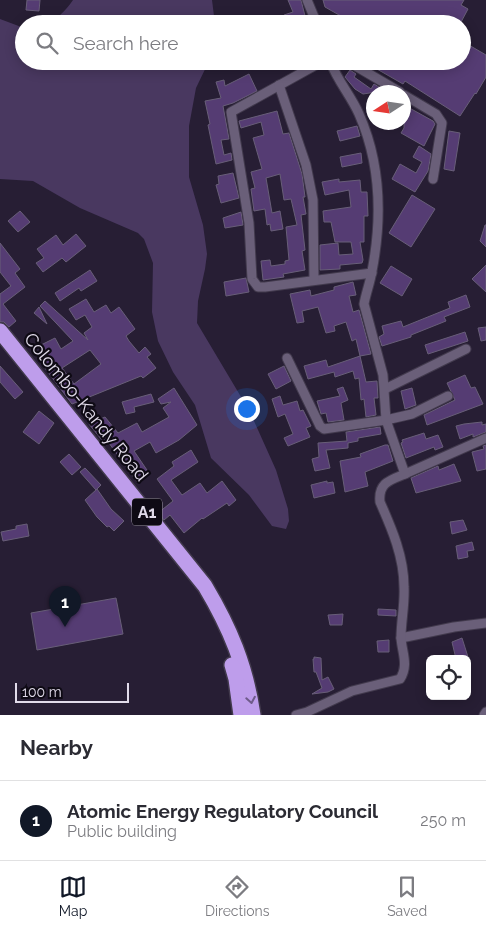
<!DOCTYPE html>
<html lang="en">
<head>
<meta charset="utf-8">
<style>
  :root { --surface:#fff; --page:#f2f2f3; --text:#2b2b33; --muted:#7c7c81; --line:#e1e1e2; --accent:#111827 }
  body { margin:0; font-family:Raleway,sans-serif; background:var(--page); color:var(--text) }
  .controls { position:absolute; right:15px; bottom:15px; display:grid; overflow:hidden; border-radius:8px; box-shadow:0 2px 12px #0003 }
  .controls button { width:45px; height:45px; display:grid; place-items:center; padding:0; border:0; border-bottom:1px solid var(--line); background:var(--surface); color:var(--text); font:25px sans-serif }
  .compass { position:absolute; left:366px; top:85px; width:45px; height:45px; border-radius:50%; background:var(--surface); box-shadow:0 2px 12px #0003; rotate:258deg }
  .scale { position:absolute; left:15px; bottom:12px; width:114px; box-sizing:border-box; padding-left:5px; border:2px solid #e1dbea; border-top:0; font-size:14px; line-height:18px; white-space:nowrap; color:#e1dbea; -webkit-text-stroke:4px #0e0a14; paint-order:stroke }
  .you { position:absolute; left:246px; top:408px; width:18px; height:18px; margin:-12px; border:4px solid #fff; border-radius:50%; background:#1a73e8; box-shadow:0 0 0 8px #1a73e833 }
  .badge { display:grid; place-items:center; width:32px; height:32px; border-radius:50%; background:var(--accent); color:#fff; font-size:16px; font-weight:700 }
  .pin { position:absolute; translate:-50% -41px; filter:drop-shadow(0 1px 2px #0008) }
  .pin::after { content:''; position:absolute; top:26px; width:18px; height:15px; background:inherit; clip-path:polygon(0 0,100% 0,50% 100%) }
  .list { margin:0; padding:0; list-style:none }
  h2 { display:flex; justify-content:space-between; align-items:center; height:65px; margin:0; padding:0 20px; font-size:21px }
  h2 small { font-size:16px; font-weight:400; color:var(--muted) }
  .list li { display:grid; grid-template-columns:32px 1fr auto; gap:15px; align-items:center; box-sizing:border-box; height:80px; padding:0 20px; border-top:1px solid var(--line) }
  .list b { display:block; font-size:19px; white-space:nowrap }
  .list p { margin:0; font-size:16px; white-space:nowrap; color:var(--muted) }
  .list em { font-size:16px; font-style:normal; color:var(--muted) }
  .icon { flex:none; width:28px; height:28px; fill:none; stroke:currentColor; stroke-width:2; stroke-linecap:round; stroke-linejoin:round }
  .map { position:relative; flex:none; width:486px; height:715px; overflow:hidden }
  .search { position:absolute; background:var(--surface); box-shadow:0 2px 12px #0003; left:15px; right:15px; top:15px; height:55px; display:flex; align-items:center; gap:12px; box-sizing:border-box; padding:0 18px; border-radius:28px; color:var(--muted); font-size:19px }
  .sheet { height:145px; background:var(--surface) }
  nav { display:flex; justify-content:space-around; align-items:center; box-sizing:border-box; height:70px; border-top:1px solid var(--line); background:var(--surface); font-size:14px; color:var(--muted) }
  nav a { display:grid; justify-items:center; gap:2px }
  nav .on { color:var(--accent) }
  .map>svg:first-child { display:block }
</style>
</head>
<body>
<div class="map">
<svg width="486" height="715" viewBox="0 0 486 715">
  <rect width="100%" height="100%" fill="#271e34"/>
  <!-- green -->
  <g fill="#493860">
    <path d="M73,0h139l3,24h-171c13,-5 21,-12 29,-24z"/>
    <polygon points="0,19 24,28 24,61 209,61 196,88 189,126 189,177 203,225 207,254 205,269 198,301 197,323 250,412 276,470 288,509 289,521 286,529 272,526 249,495 211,458 195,405 173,372 158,341 152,312 153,263 144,239 138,233 80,208 33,181 0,179"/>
  </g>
  <!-- building -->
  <g fill="#553c73" stroke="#685e78" fill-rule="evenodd">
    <polygon points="27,0 40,0 39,11 26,10"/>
    <polygon points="288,0 301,0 306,20 294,24 286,24 284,15 293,12"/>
    <polygon points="323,0 464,0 461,5 468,9 460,24 355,24 325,7"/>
    <polygon points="462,41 486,55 486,77 476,94 475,93 460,116 405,81 403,84 363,61 462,61"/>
    <polygon points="350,70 356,74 354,77 371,89 374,84 379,87 376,92 363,94 355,89 345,77"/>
    <polygon points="249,74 257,91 233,103 223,106 229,139 221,140 224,155 231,153 232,160 216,164 208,125 210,124 205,101 221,98 216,82 224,80 225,86"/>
    <polygon points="404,105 433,121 435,124 424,146 401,133 404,128"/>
    <polygon points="277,111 283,134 289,133 302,174 305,197 303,197 306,214 301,215 305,250 302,251 305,270 283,274 284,277 263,280 261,261 270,260 271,266 285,264 285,261 289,260 286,227 297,225 291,199 284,200 280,174 266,178 272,213 280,211 283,229 271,231 270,224 267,225 265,209 254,211 251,189 255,188 251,172 262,169 253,138 264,135 261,122 241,128 239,121"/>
    <polygon points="357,126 360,136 340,141 337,131"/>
    <polygon points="449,131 460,133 454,171 444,169"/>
    <polygon points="419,146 431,154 428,171 415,192 392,179 400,164 416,173 422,162 413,157"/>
    <polygon points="361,153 362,163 342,167 340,157"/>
    <polygon points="233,173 239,198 221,203 216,185 219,184 218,176"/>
    <polygon points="339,179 339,182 360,180 361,192 367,192 368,216 364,216 364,242 360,242 363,260 362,263 340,265 340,269 320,270 320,245 338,243 339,255 353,254 351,242 335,242 331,222 324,222 323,211 351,207 349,190 325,195 322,182"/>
    <polygon points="412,195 435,209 411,247 389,233"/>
    <polygon points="20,211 30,222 18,232 8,221"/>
    <polygon points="241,212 243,225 225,228 223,218"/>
    <polygon points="485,225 486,225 486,247 480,241"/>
    <polygon points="76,234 86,246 66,262 62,258 43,272 36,263 44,258 37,249 56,235 63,245"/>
    <polygon points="0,243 20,269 15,273 25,287 3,304 16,321 9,327 4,322 0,322 0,294 11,286 0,272"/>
    <polygon points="486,265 486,292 472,279"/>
    <polygon points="391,266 412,279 402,296 380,283"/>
    <polygon points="90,270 97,281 81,291 79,288 60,301 55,293"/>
    <polygon points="246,278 249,292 226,296 224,282"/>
    <polygon points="353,282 356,295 349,296 353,312 359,310 371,354 360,356 356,339 352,341 346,322 334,326 335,331 326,333 318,307 302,311 304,322 297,323 290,294 310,290 311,296 334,290 334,287"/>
    <polygon points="466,295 470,307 444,317 446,321 411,335 411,337 382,346 379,337 384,334 382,326 401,321 403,327 450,308 448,302"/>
    <path d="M86,299l8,13 12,-7 5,8 8,-6 16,22 -9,7 3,5 10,12 6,-6 6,7 -4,3 9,11 -13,10 -2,-2 -69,28 -30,-40 5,-3 -8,-15 16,-8 6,11 12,-8 -33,-35 5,-5 43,39 -4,-7 8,-6 -7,-12 -9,5 -7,-11zM90,350l11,14 -27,20 -12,-16z"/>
    <polygon points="39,307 47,324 34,313"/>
    <polygon points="486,327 486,340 481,341 478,328"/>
    <polygon points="465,332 468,341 428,354 425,345"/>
    <polygon points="360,356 366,382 377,381 378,398 374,398 376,415 366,417 364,399 361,400 359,378 355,379 353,371 335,377 334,372 308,379 304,366 326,360 328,367"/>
    <polygon points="0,366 23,392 15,399 0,382"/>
    <polygon points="284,366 291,381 276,389 268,374"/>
    <polygon points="465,375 471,388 475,387 483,404 427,425 424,415 455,400 447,383"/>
    <polygon points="343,387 348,400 341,403 344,420 328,422 326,413 321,414 317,401 340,396 337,389"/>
    <polygon points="174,388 197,425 179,440 156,453 150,442 134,451 149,473 137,482 109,443 106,445 89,424 105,417 118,433 137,423 142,432 169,417 163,408 171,402 161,404 158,399"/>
    <polygon points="412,388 416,405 405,409 401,391"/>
    <polygon points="151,394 154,402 134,407 135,412 126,414 122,402"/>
    <polygon points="280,396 283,405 297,401 300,411 303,410 311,426 306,428 310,437 288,446 284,438 293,434 285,414 278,417 272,399"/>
    <polygon points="39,411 54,423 39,444 23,432"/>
    <polygon points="482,422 482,425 486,424 486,432 473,437 473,434 460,439 456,426 464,424"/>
    <polygon points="380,427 381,434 358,438 358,441 348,443 348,448 326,450 330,468 315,471 312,459 319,457 318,443 347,441 346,432"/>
    <polygon points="424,433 426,439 438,435 443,447 435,450 434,447 406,458 401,443 403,442 402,440"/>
    <polygon points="385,445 388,445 393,461 365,472 368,486 345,492 340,461 361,457 360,454"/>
    <polygon points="486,445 486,469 477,471 472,452 484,449 483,446"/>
    <polygon points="191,450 198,462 171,480 182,495 200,483 207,493 222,481 236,500 229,506 227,503 203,519 202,518 184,533 170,515 164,520 158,513 173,501 157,479 174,466 172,462"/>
    <polygon points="69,454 81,467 72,475 60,462"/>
    <polygon points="454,464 461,481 416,493 411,478 438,466 439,470"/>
    <polygon points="85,468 101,485 96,490 80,472"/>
    <polygon points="327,481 327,483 333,482 335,493 314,498 311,485"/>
    <polygon points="97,489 111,509 124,521 114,531 109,526 107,527 97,517 85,500"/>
    <polygon points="463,520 467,530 452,534 450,522"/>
    <polygon points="27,524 29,536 3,541 1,532 16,529 16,526"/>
    <polygon points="472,542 474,550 467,551 468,557 458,559 456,546"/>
    <polygon points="116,598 123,634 37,650 31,613"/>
    <polygon points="378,609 396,610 396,616 378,615"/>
    <polygon points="343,614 342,625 330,625 328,615"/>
    <polygon points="462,638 468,657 456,659 452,642"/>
    <polygon points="389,640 389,652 378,652 377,641"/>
    <polygon points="314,657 321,658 322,680 328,677 334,689 328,692 312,694 322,688 316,672 314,672 313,659 314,659"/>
  </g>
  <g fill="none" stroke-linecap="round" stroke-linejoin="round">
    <defs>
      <g id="street">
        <polyline points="307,0 317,24"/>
        <polyline points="323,61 231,112 249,223 252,279 258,287 265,287 372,273"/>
        <polyline points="347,61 400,92"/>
        <polyline points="279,85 306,165 313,200 314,280"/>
        <polyline points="404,95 436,114 442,123 433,179"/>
        <polyline points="287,358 320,426 324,429 386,420 412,414 448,396"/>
        <polyline points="385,389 466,349"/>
        <polyline points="405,474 486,438"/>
        <polyline points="401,638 454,627 486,623"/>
        <path d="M296,715l11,-3 45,-21 48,-12c9,-14 2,-26 1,-41 0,-17 4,-34 3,-51 0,-30 -12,-58 -24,-85 -2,-19 10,-22 25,-28l-19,-54 -3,-45 -19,-71c2,-11 6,-21 8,-33 10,-52 9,-107 -13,-157 -8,-18 -22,-34 -29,-53"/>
        <polyline points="484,715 486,712"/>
      </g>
      <g id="highway">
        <path d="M0,331l205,255c25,42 41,80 48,129"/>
        <polyline points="232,665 236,679 241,715"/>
      </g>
    </defs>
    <!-- street casing -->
    <use href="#street" stroke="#423a4d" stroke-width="11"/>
    <!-- highway casing -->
    <use href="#highway" stroke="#423a4d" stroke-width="18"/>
    <!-- street -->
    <use href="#street" stroke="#6a5f79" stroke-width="9"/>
    <!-- highway -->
    <use href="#highway" stroke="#be9deb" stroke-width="15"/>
  </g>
  <!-- one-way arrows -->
  <defs><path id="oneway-chevron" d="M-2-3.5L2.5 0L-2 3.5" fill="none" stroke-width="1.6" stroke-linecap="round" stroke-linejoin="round" transform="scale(1.25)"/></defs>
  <use stroke="#6f5b8a" href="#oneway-chevron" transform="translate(251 700) rotate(80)"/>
  <g text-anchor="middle" stroke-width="4.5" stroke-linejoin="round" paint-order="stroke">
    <!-- shield labels -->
    <rect fill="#0e0a14" stroke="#a29caa" stroke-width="1" x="132" y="498.5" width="30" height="27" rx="4"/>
    <g font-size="16" font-weight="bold" fill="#e1dbea">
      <text x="147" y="518">A1</text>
    </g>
    <!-- street labels -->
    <g font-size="18" fill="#e1dbea" stroke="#0e0a14">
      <text transform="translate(86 407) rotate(51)" y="6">Colombo-Kandy Road</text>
    </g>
  </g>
</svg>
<div class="controls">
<button><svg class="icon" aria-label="locate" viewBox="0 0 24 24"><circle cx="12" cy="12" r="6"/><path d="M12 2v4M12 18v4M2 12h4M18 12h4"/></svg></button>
</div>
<svg class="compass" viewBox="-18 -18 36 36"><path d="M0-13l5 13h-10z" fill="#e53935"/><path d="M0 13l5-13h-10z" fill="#7c7c81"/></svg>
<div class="scale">100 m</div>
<div class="you"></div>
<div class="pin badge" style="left:65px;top:627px">1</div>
<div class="search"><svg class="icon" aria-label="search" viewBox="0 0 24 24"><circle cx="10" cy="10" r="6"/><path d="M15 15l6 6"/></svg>Search here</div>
</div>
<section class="sheet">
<h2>Nearby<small></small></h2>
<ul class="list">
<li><span class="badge">1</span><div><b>Atomic Energy Regulatory Council</b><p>Public building</p></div><em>250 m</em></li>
</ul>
</section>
<nav>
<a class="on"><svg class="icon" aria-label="map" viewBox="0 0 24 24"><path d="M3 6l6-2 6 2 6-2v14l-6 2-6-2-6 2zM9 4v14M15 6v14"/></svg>Map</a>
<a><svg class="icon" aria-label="directions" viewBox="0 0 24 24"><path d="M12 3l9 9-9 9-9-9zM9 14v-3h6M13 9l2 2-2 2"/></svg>Directions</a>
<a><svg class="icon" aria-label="saved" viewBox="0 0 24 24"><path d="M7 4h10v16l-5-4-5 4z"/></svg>Saved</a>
</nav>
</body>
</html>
